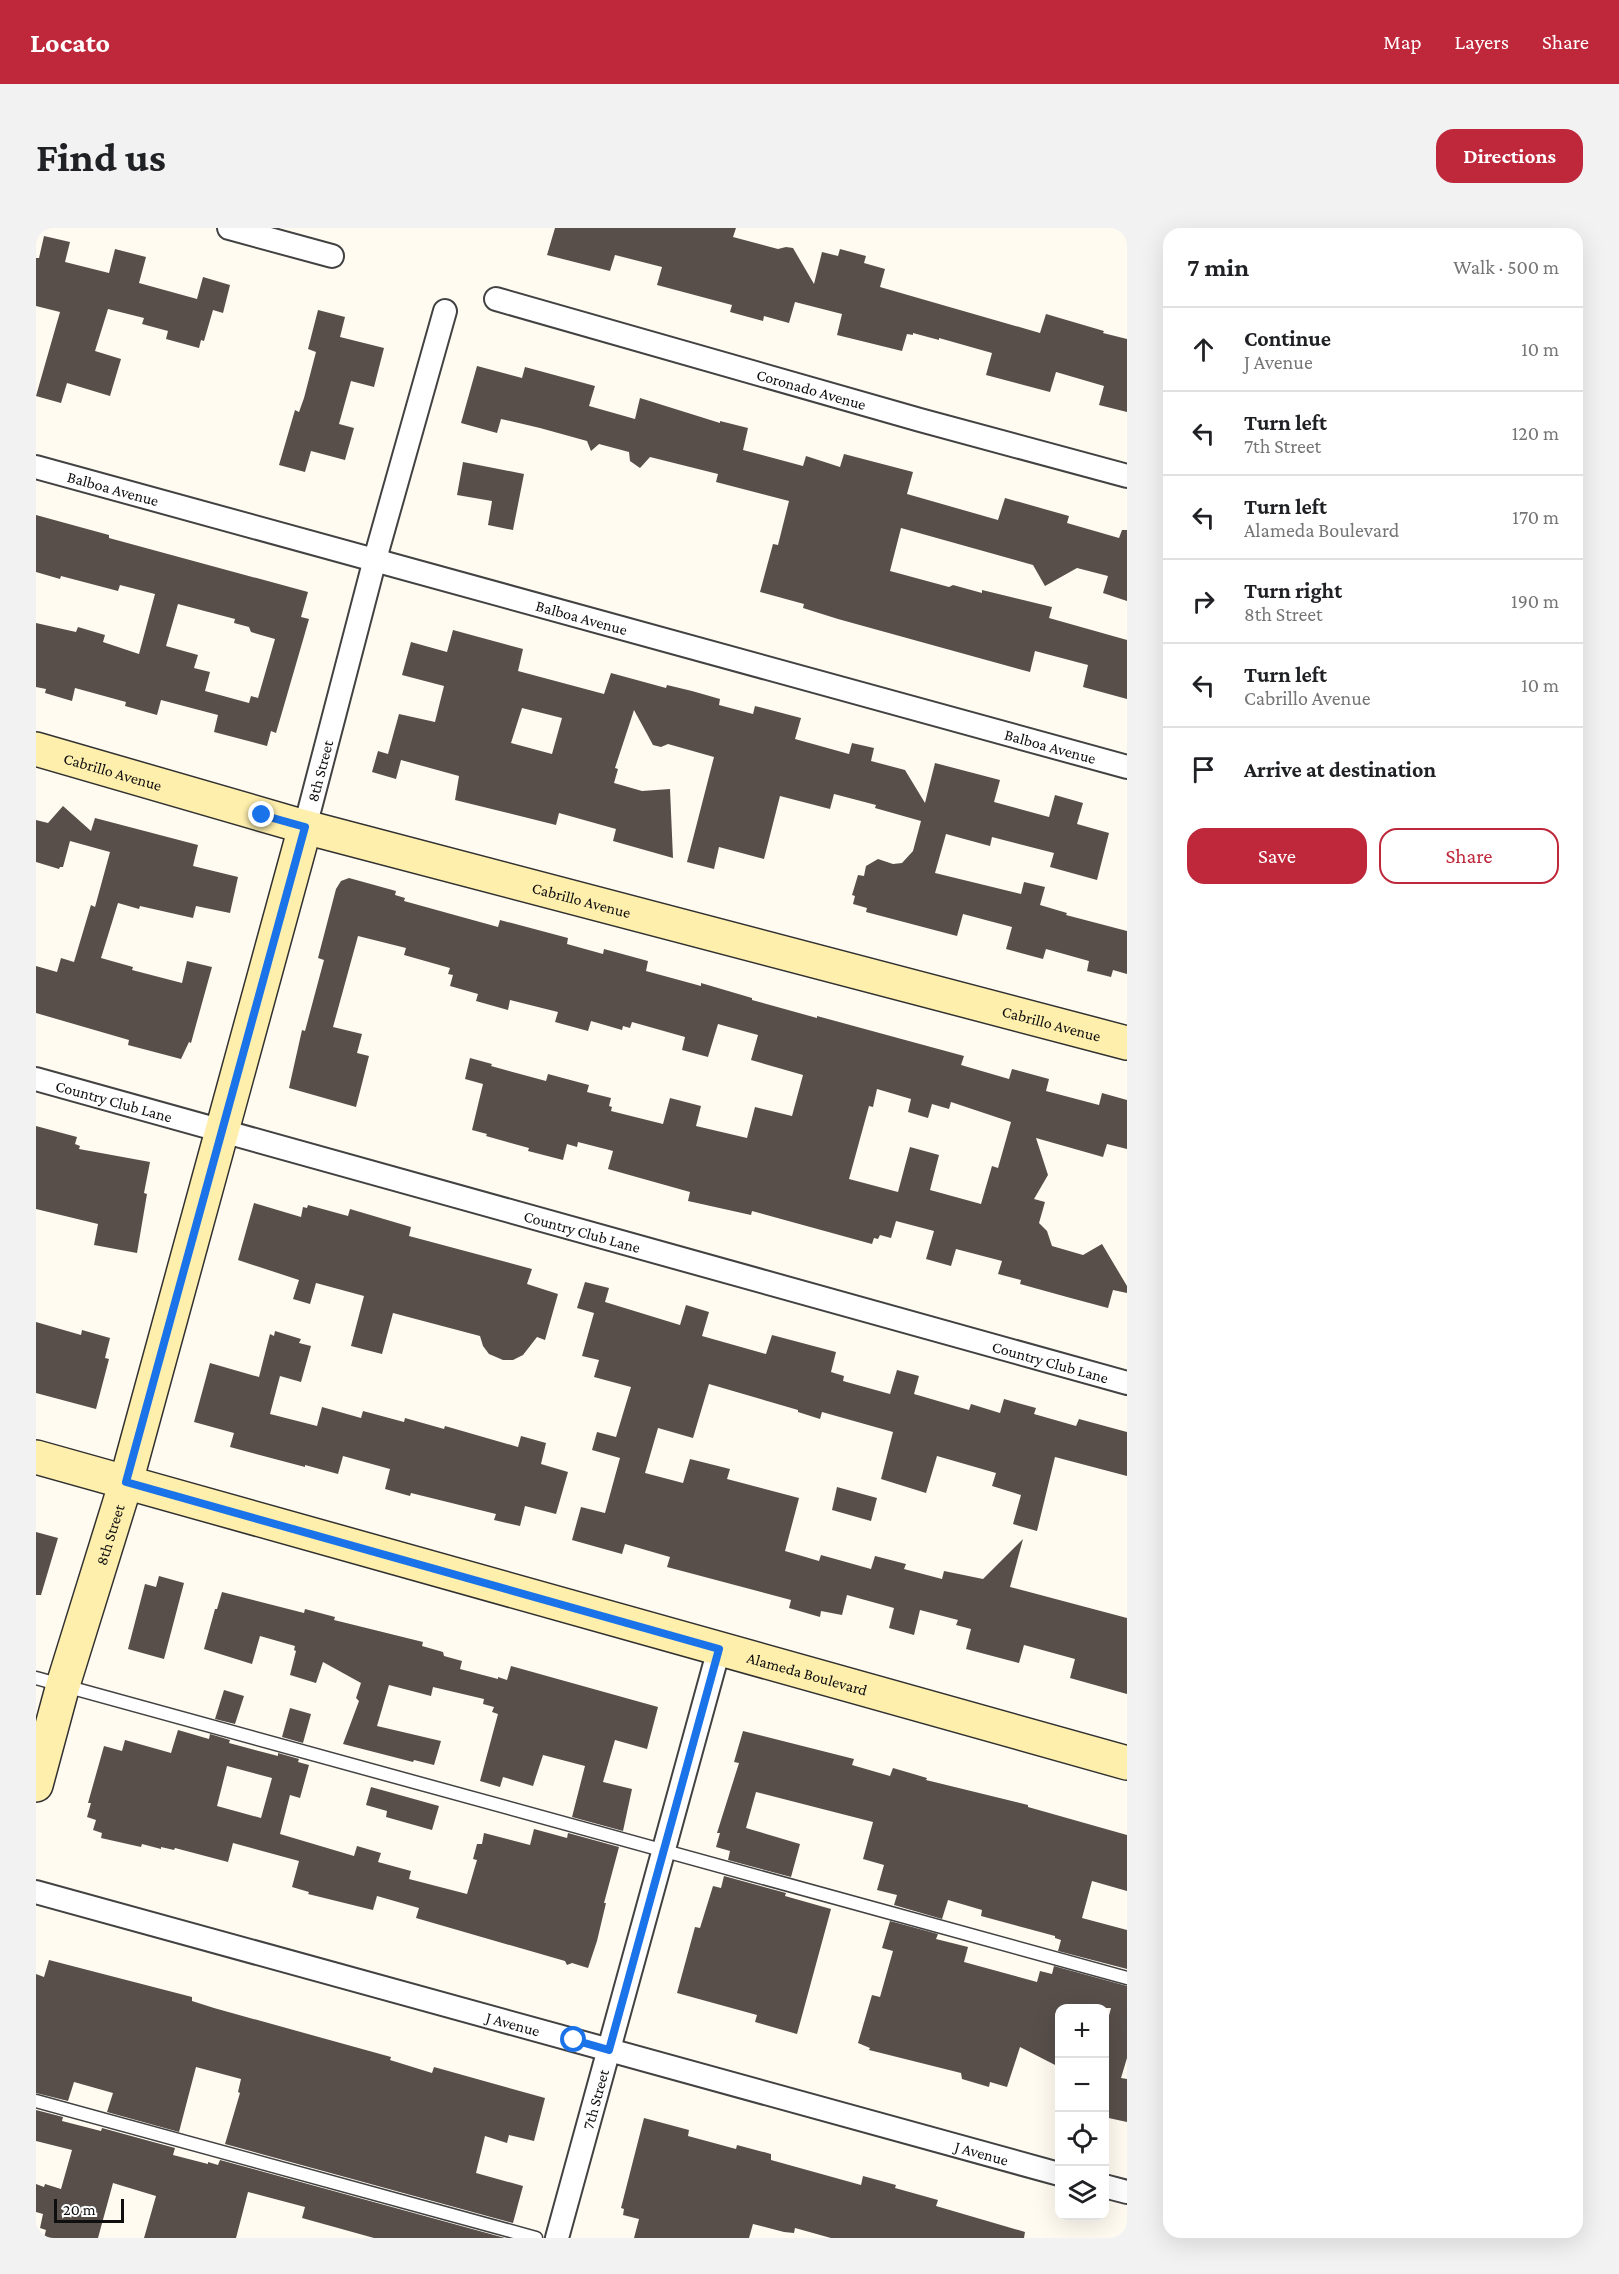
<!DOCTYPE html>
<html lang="en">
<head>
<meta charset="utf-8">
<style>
  :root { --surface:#fff; --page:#f2f2f2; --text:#202124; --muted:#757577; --line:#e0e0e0; --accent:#bf273a }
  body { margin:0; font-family:"Crimson Pro",serif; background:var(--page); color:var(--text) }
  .controls { position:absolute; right:18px; bottom:18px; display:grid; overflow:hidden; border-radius:12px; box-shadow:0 6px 24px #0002 }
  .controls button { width:54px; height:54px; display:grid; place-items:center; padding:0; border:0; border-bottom:2px solid var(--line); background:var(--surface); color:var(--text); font:30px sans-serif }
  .scale { position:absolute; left:18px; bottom:15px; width:70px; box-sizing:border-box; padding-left:6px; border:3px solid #0f0f0f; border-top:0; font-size:16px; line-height:21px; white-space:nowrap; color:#0f0f0f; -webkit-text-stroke:4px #fff; paint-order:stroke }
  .stop { position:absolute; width:18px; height:18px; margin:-14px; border:4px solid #1a73e8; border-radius:50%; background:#fff }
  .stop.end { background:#1a73e8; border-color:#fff; box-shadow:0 2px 6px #0008 }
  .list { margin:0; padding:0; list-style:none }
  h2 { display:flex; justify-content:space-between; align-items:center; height:78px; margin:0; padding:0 24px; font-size:26px }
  h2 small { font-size:20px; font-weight:400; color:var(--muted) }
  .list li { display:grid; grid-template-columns:39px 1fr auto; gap:18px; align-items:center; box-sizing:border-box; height:84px; padding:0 24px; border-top:2px solid var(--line) }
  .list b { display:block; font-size:22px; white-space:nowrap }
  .list p { margin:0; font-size:20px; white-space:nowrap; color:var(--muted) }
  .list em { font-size:20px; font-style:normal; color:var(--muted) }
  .actions { display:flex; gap:12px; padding:18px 24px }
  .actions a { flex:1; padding:14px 0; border:2px solid var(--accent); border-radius:18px; text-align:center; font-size:21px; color:var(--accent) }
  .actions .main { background:var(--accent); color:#fff }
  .icon { flex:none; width:33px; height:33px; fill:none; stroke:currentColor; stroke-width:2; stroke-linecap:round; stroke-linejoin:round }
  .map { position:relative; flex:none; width:1091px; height:2010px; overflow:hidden; border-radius:18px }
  header { display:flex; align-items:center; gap:36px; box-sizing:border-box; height:84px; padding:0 30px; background:var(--accent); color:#fff }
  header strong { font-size:28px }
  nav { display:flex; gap:33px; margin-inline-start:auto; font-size:21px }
  .intro { display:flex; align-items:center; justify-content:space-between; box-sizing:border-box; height:144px; padding:0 36px }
  h1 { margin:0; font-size:42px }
  .button { padding:15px 27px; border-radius:18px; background:var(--accent); color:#fff; font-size:21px; font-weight:700 }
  main { display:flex; gap:36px; padding:0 36px }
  aside { flex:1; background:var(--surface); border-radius:18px; box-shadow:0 6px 24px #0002 }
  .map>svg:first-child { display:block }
</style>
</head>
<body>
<header>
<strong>Locato</strong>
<nav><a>Map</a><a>Layers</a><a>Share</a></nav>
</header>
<div class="intro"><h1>Find us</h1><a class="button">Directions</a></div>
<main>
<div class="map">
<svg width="1091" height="2010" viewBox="0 0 1091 2010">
  <rect width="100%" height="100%" fill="#fffbf1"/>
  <!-- building -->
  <g fill="#584f4b" fill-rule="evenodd">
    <polygon points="519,0 700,0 697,9 742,21 750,19 757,20 778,56 786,24 802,28 804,21 830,28 828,35 849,41 844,59 1004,105 1010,86 1068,103 1067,105 1091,111 1091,184 1063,177 1068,158 1020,144 1014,164 950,147 956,125 903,110 903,112 877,105 877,107 871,106 866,123 801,107 806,86 759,74 753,95 728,88 727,93 694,84 696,77 621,57 626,39 579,27 574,43 511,27"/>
    <polygon points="8,8 34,14 29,34 73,45 79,21 110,29 103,55 161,71 167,49 194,57 187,85 177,82 168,113 165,112 163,120 130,111 132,103 106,96 108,90 72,81 59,123 85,131 74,168 31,155 25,175 0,168 24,84 0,78 0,30 3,30"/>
    <polygon points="282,82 309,89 304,109 348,120 338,159 315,153 303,196 318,200 309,232 275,223 269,244 243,237 259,182 263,184 268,170 280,124 272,121"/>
    <polygon points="441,138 486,150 489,139 559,158 553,178 599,191 604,170 684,195 684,193 712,200 707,222 767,238 770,228 804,239 808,226 877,244 871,266 962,292 969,270 1033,288 1031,295 1083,310 1086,302 1091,302 1091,373 1067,365 1072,348 1041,340 1009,358 997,337 865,300 854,343 913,359 917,357 946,365 946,362 1016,379 1013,390 1091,412 1091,471 1047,459 1052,437 999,423 994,444 802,391 767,380 768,376 724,364 737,316 742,317 753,273 680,254 682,246 614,229 604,240 594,233 593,224 563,216 555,223 551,213 504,200 465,191 461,205 425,195"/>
    <polygon points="427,234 488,246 477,302 452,297 456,273 421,267"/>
    <path d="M0,287l73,20v3l199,54 -7,25 8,2 -6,21 -27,93 -5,-2 -4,15 -53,-14 4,-17 -57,-15 -4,15 -32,-9 1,-4 -51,-14 -3,13 -27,-8 1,-4 -10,-2v-64l40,9 2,-5 27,8 -2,7 36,12 16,-60 -35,-9 -2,6 -57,-15 -1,3 -24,-7zM142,376l57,15 -1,4 15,4 2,5 24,7 -17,59 -7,-2 -2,7 -44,-12 5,-19 -16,-4 4,-13 -32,-9z"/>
    <path d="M417,402l70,19 -5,22 86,23 7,-21 55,15 1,-3 25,6 28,8 -1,6 34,9 2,-8 46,12 -6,21 54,15 3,-11 22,5 -3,13 34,9 20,33 10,-40 65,17 -6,22 55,15 6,-22 28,8 -6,21 32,9 -12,47 -47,-13 4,-14 -62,-16 -2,9 -44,-12 -11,39 86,21 3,-12 21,5 -5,18 27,8 -1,2 61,16v43l-14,-4 -2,7 -24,-6 2,-10 -43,-12 -3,10 -37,-10 6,-22 -49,-13 -6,22 -91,-24 1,-4 -14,-4 2,-8 -3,-1 6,-20 6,1 2,-10 12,-7 15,5 9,-1 11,-12 8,-30 -46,-13 1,-3 -42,-11 -4,15 -50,-13 -16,63 -45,-12 -5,22 -27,-7 27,-105 -46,-13 -7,3 -8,-2 -19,-35 -19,58 3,1 -4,14 28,8 28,-2 3,69 -60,-17 3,-12 -57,-16 -3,12 -101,-25 4,-24 -58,-16 -5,19 -24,-7 6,-21 10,3 11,-40 36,8 9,-36 -42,-11 9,-33 36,10zM486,480l40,10 -10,36 -41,-11z"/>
    <polygon points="27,578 55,603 59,590 162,617 157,638 202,649 194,685 160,678 157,690 104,678 103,681 82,675 65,730 97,739 96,742 146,755 151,733 176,739 155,815 153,814 145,831 92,817 93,812 0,785 0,738 21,744 25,730 38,734 55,677 59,679 74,624 34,613 27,639 24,639 23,641 0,634 0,592 12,595"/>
    <path d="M313,650l47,13 -1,4 10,3 -1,3 94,26 2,-7 68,18 -1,6 36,10 1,-5 44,12 -2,10 55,15v-3l51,15v2l65,18v-2l147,40 -3,9 48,14 3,-10 37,10 -3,12 53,14 3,-12 25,7v49l-20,-5 -4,13 -67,-19 12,37 -14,24 11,3 -6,21 8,8 5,15 31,9 19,-11 25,42v7l-14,-3 -5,18 -41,-11 -47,-13 1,-4 -23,-6 4,-13 -46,-12 -5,17 -25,-7 8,-28 -38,-10 -5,17 -11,-3 -2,4 -4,-1 -2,6 -120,-33 -1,4 -63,-14 2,-9 -82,-23 5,-18 -35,-9 -1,5 -10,-3 -4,16 -35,-9 1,-3 -43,-12 1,-2 -15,-4 11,-46 -18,-5 5,-21 22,6 -1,2 55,15 2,-7 41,11 -2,7 24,6 -2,8 3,1 -1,4 52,13 7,-26 31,8 -5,20 51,12 8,-31 37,9 11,-41 -52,-15 7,-25 -40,-11 -10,33 -26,-7 3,-13 -53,-15 -2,6 -7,-2 -1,4 -31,-9 -3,10 -33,-9 3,-10 -48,-12 -2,10 -32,-9 2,-7 -28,-8 3,-11 -5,-1 2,-6 -46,-13 2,-7 -48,-12 -25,91 29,7 -5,19 12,3 -13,51 -67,-19 13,-58 3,1 19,-71 -6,-2 18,-69 5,-8zM841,861l34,10 -3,13 20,6 4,-14 17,5 2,-7 60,20 -13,46 -6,-2 -11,38 -51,-14 9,-35 -29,-8 -12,45 -49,-13 20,-73 4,1z"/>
    <polygon points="0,898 41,909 39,916 44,918 43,921 114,934 108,965 111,966 101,1025 58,1017 62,996 0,981"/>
    <polygon points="218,975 265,989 267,979 271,980 272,977 312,988 314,981 375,999 373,1008 496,1041 491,1056 522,1066 509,1112 501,1109 487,1127 477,1132 467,1132 453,1126 447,1118 444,1108 357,1085 346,1126 315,1118 328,1068 280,1055 274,1076 257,1071 263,1052 202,1032"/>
    <polygon points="549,1054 573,1060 569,1074 644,1097 650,1077 673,1084 666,1108 730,1126 736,1107 800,1124 795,1144 808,1148 807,1153 854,1166 861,1142 883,1148 878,1166 933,1182 935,1176 964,1185 968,1171 1000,1180 998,1186 1040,1198 1043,1191 1091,1204 1091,1248 1019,1229 1001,1303 977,1296 985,1267 956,1258 960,1245 901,1228 890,1265 845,1251 857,1204 786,1184 784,1191 762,1184 762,1182 673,1156 657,1210 622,1200 609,1245 647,1255 654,1231 694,1241 691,1251 763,1270 749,1323 783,1333 785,1327 835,1341 839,1328 870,1336 868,1341 906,1351 908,1343 947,1351 987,1311 974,1359 1091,1390 1091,1466 1034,1450 1039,1431 988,1417 983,1435 930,1421 935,1401 920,1397 922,1392 884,1382 878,1407 853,1400 858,1380 811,1367 806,1387 785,1383 784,1389 753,1380 755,1372 631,1339 634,1329 589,1316 586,1326 536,1312 545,1279 569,1285 584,1230 556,1222 561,1204 580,1209 595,1159 558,1149 563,1132 546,1128 558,1085 541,1080"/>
    <polygon points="0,1094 45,1107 46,1102 74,1110 69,1130 73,1131 60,1181 0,1165"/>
    <polygon points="239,1103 265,1111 263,1115 275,1118 265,1154 244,1148 234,1186 281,1198 286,1179 325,1190 327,1183 368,1194 369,1190 408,1201 409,1198 482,1219 485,1208 510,1215 505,1236 532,1244 520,1286 489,1278 484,1298 458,1292 460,1286 375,1265 374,1268 349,1261 354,1241 307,1228 302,1246 269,1237 269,1239 194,1219 198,1205 158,1194 174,1135 223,1149 234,1106 238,1108"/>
    <polygon points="801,1259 841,1270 835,1293 796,1282"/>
    <polygon points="0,1304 22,1310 5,1367 0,1367"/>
    <polygon points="123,1348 148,1355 128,1431 92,1421 109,1356 120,1359"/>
    <polygon points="186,1364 268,1385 269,1381 299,1389 298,1392 387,1414 386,1418 407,1424 408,1428 426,1433 424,1441 462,1451 462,1449 471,1452 475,1438 622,1479 611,1521 579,1512 567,1554 596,1561 587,1603 536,1589 549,1538 507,1527 497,1558 467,1549 464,1559 444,1553 462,1486 456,1484 458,1479 447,1476 448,1471 397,1459 395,1468 353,1457 341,1498 405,1513 398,1537 378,1532 377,1534 307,1516 323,1473 320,1470 325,1455 287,1434 280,1455 254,1447 260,1423 258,1422 259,1418 224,1408 216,1436 168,1421 179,1381 181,1381"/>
    <polygon points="188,1462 208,1468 199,1496 179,1491"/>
    <polygon points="254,1480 275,1486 267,1515 246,1509"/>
    <path d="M142,1502l31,9 1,-5 20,6 -1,3 49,13v-3l21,6 -1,3 11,3 -9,33 -10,-3 -10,39 74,22 3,-10 24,7 -3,9 33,9 -2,8 58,15 10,-34 -4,-1 4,-15h5l2,-11 46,12 4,-16 33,9 1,-5 51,14 -15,56h2l-9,38 -9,27 -16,-5 -5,2 -2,-4 -149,-43 3,-10 -42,-12 -4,14 -65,-16 1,-2 -17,-5 7,-26 -66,-18 -5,19 -53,-14 -1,2 -13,-3v2l-19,-5 -1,3 -40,-9 1,-5 -9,-3 3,-10 -9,-3 4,-14h-3l16,-57 18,5 3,-11 46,13zM191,1538l45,12 -11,40 -44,-12z"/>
    <polygon points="707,1503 818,1531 816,1537 854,1548 857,1540 891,1550 890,1552 992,1577 992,1579 1091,1607 1091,1663 1056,1653 1046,1690 1091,1702 1091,1741 1022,1723 1025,1712 1019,1710 1019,1708 945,1688 946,1682 912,1672 906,1691 858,1677 861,1667 841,1662 848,1637 827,1631 837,1594 720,1564 710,1600 764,1616 755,1649 692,1632 694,1623 680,1619 684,1605 681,1605 703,1535 698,1534"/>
    <polygon points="335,1559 403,1578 396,1602 350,1589 351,1583 330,1577"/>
    <polygon points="688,1648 750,1665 749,1668 795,1681 761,1806 719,1794 721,1787 641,1765 659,1699 664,1700 677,1658 685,1660"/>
    <polygon points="854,1693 902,1706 900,1711 932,1719 928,1734 1001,1754 1004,1743 1016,1746 1018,1738 1091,1758 1091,1830 1085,1850 1091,1851 1091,1894 1068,1889 1068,1806 1075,1780 1023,1780 1023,1839 984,1819 971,1859 954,1854 953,1859 926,1851 925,1845 833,1822 834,1820 822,1815 836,1767 844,1769 857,1723 846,1720"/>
    <polygon points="13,1732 156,1769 156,1773 178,1780 355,1829 354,1832 396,1845 398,1839 509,1870 498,1913 473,1907 471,1915 449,1908 440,1945 487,1958 477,1995 189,1916 204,1865 202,1864 205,1851 160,1839 143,1904 71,1884 77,1865 38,1854 32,1873 0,1865 0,1746 8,1749"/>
    <polygon points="0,1882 27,1889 26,1893 65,1903 66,1900 139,1920 137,1927 172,1936 172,1934 182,1937 184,1932 469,2010 338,2010 266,1990 269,1979 212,1964 200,2010 108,2010 120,1968 77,1955 62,2010 8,2010 10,2002 4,2000 7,1986 0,1984 0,1956 8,1959 9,1956 25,1961 36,1922 0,1913"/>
    <polygon points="608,1890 653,1902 652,1908 700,1921 701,1917 735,1926 735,1932 825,1957 827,1948 860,1957 859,1960 902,1972 900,1978 989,2004 988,2010 795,2010 759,2000 758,2005 748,2004 717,1996 713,2010 598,2010 603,1991 587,1987 588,1981 585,1980"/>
  </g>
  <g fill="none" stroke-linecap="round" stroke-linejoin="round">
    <defs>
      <g id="lane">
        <polyline points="0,1450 1091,1750"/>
        <polyline points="0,1873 500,2010"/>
      </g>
      <g id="street">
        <polyline points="193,0 296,28"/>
        <path id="s1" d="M460,71l424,121 207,56"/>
        <path id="s2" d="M0,239l1091,300"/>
        <path id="s3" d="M269,599l70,-268 70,-248"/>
        <path id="s4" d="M0,851l1091,304"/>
        <path id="s5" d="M0,1664l1023,282"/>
        <polyline points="1068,1958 1091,1964"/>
        <path id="s6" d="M521,2010l162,-589"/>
      </g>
      <g id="secondary">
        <path id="s7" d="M0,521l269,78 822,216"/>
        <path id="s8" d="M0,1229l1091,306"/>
        <path id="s9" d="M0,1557l27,-100 63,-203 179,-655"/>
      </g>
    </defs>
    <!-- lane casing -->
    <use href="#lane" stroke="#424242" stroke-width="15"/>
    <!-- street casing -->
    <use href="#street" stroke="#424242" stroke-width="26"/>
    <!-- secondary casing -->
    <use href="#secondary" stroke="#313131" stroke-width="36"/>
    <!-- lane -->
    <use href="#lane" stroke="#fff" stroke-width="12"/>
    <!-- street -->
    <use href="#street" stroke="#fff" stroke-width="22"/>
    <!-- secondary -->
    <use href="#secondary" stroke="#feefad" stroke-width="33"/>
  </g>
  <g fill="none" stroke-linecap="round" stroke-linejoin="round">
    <!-- route -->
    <polyline stroke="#1a73e8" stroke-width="8" points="226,587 269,599 90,1254 683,1421 573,1822 538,1812"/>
  </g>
  <g text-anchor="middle" stroke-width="6" stroke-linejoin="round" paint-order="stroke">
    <!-- street labels -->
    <g font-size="16" fill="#0f0f0f" stroke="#fff">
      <text dy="6" stroke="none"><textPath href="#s1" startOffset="328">Coronado Avenue</textPath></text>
      <text dy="6" stroke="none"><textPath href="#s2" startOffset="80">Balboa Avenue</textPath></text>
      <text dy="6" stroke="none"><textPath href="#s2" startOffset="566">Balboa Avenue</textPath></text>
      <text dy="6" stroke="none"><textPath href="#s2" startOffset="1052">Balboa Avenue</textPath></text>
      <text dy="6" stroke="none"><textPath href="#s7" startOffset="80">Cabrillo Avenue</textPath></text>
      <text dy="6" stroke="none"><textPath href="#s3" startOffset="58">8th Street</textPath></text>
      <text dy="6" stroke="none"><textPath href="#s7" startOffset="566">Cabrillo Avenue</textPath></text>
      <text dy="6" stroke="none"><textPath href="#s7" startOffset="1052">Cabrillo Avenue</textPath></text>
      <text dy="6" stroke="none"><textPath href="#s4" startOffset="81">Country Club Lane</textPath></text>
      <text dy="6" stroke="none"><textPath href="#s4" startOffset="567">Country Club Lane</textPath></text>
      <text dy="6" stroke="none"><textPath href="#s4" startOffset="1053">Country Club Lane</textPath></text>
      <text dy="6" stroke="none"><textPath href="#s9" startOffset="261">8th Street</textPath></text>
      <text dy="6" stroke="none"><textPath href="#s8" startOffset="801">Alameda Boulevard</textPath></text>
      <text dy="6" stroke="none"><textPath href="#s5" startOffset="495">J Avenue</textPath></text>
      <text dy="6" stroke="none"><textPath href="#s6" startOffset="144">7th Street</textPath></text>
      <text dy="6" stroke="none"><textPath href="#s5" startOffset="981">J Avenue</textPath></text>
    </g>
  </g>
</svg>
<div class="controls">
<button>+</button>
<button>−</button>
<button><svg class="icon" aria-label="locate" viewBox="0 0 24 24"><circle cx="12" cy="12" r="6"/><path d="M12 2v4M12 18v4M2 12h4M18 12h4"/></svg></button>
<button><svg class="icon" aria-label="layers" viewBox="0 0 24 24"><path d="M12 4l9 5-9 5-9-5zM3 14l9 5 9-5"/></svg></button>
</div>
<div class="scale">20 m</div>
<div class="stop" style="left:538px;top:1812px"></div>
<div class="stop end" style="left:226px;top:587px"></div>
</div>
<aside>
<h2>7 min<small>Walk · 500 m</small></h2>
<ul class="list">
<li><svg class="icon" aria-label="ahead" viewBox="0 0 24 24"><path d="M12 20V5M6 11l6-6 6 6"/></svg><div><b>Continue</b><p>J Avenue</p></div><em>10 m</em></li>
<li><svg class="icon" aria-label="left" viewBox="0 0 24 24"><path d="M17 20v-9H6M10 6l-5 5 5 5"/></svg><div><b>Turn left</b><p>7th Street</p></div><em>120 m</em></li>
<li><svg class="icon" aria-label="left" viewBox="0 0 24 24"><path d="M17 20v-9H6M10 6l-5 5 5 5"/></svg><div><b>Turn left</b><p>Alameda Boulevard</p></div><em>170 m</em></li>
<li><svg class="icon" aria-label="right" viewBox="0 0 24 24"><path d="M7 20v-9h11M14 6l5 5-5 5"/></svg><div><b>Turn right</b><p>8th Street</p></div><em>190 m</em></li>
<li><svg class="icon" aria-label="left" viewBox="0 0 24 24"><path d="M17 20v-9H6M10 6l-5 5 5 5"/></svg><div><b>Turn left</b><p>Cabrillo Avenue</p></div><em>10 m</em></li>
<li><svg class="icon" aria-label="arrive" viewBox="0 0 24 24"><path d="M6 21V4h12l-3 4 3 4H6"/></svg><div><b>Arrive at destination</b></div></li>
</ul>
<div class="actions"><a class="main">Save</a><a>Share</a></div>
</aside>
</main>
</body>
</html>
